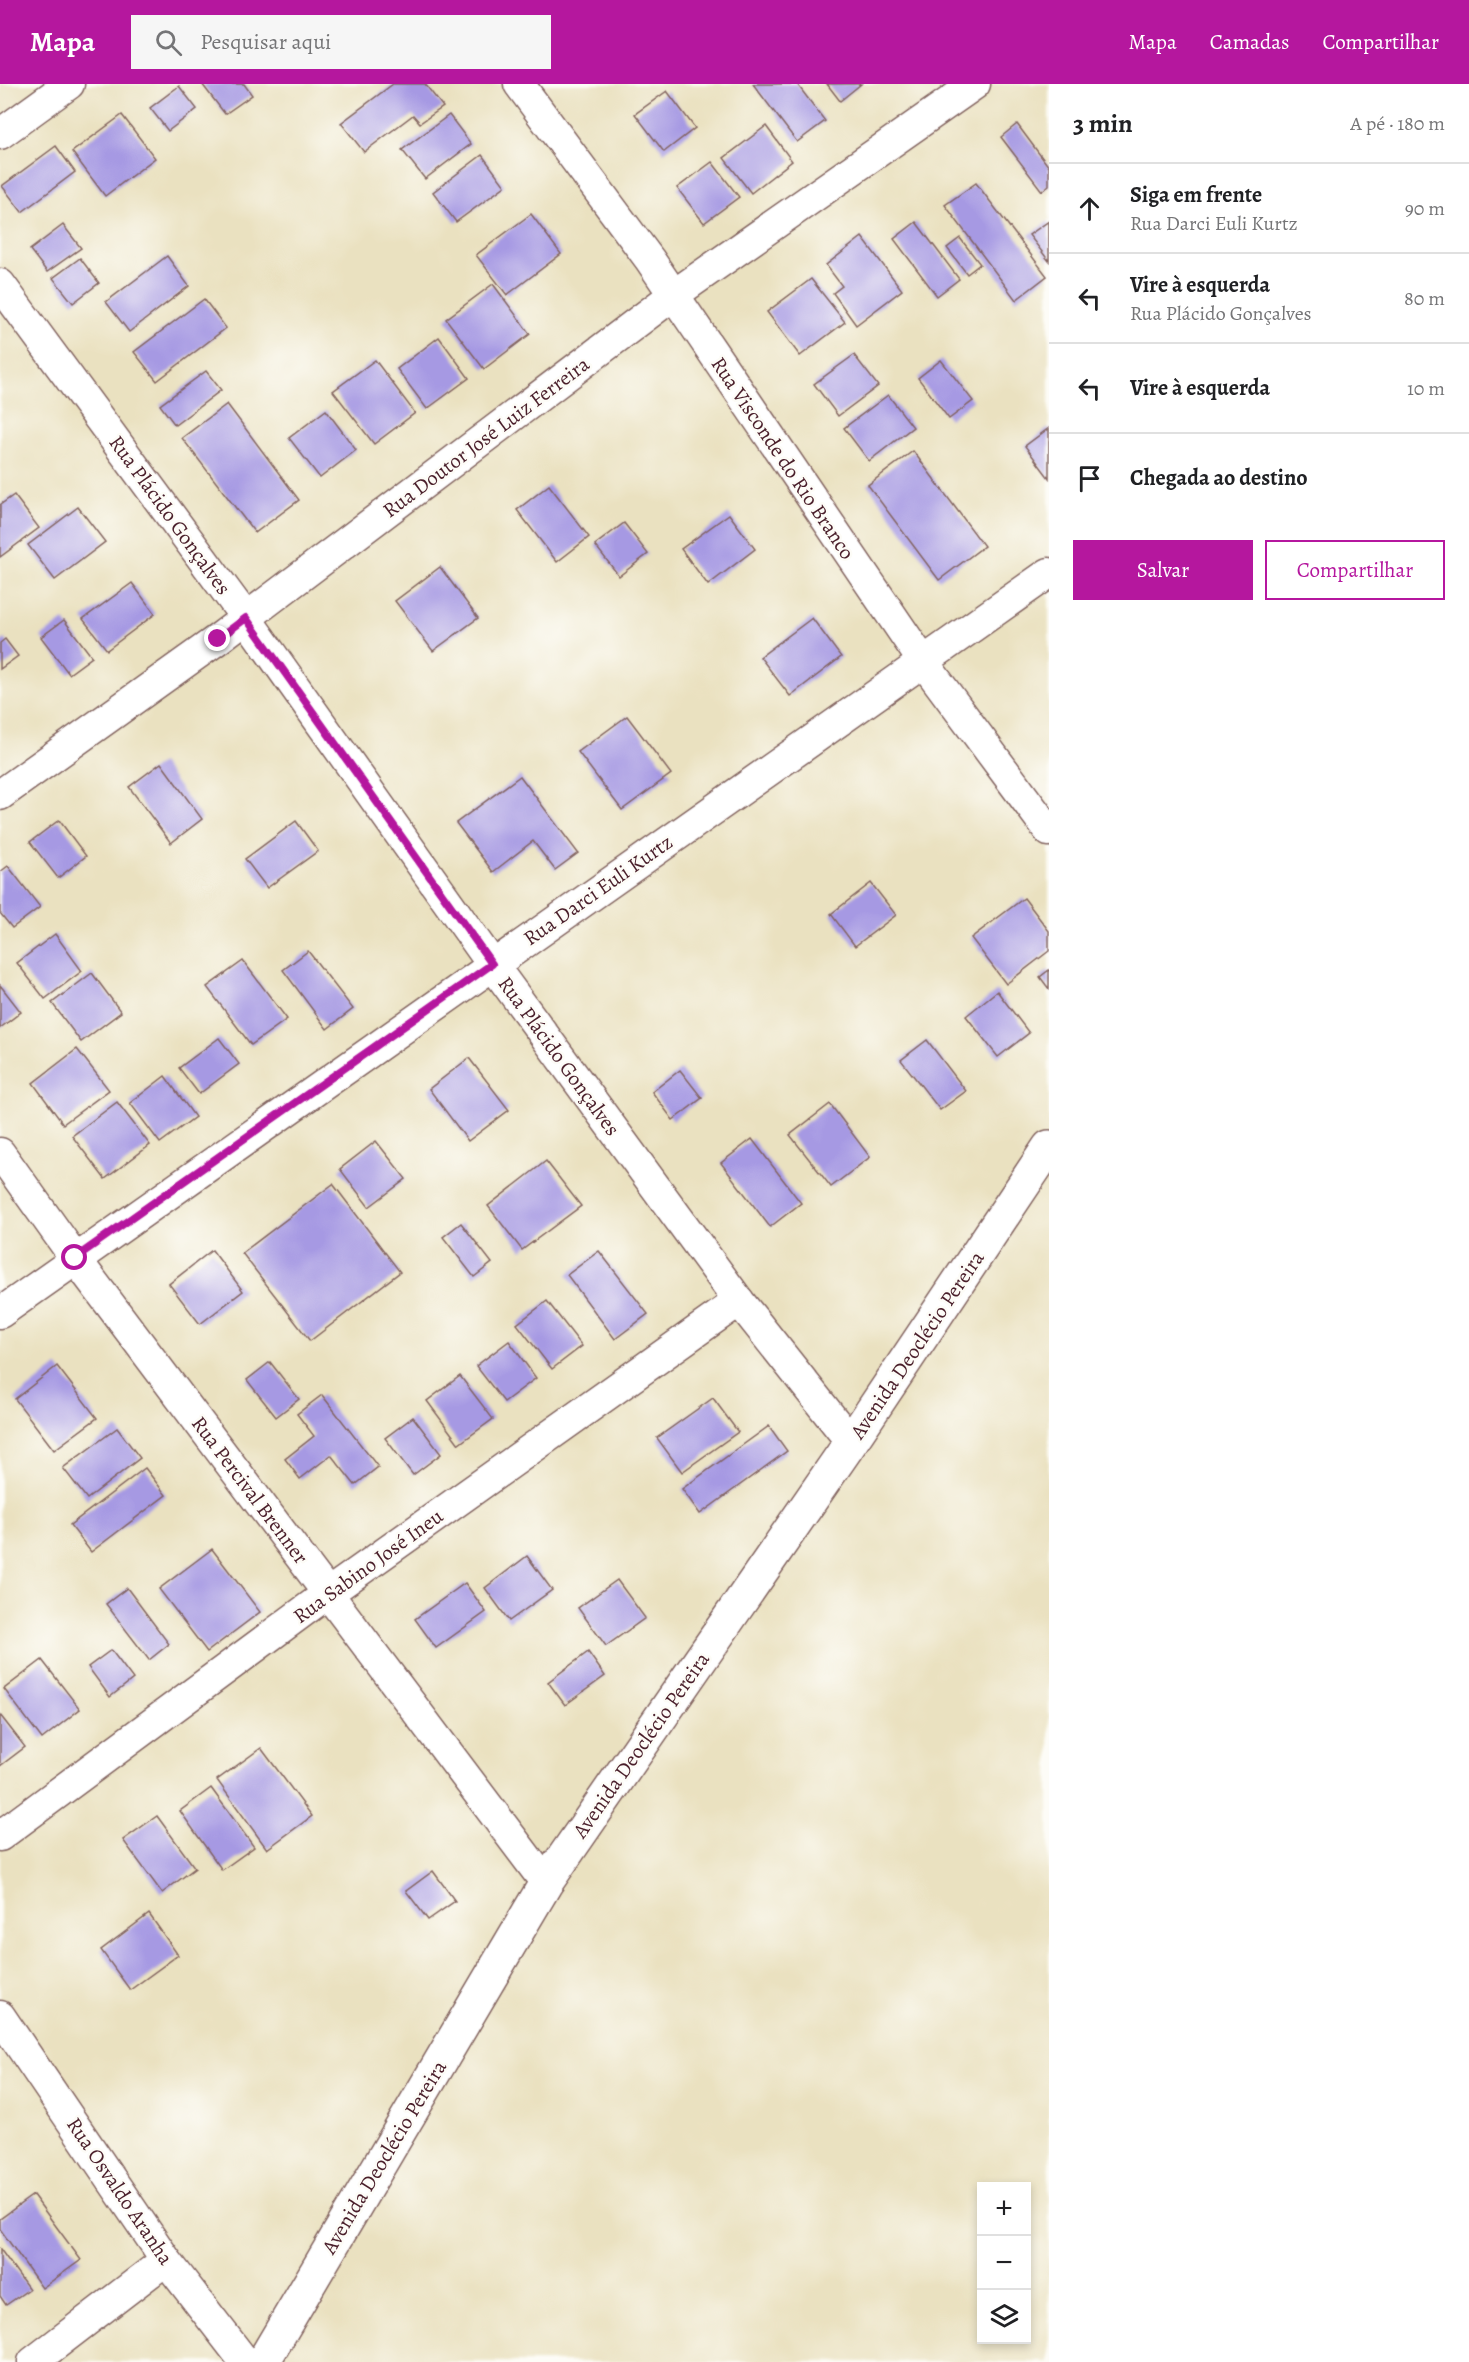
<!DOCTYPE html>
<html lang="pt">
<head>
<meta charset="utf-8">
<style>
  :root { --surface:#fff; --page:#f6f6f6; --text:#202124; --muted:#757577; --line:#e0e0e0; --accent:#b5179e }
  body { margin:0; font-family:Alegreya,serif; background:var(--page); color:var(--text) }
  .controls { position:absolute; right:18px; bottom:18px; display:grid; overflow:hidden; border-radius:0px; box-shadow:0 3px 9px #0003 }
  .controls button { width:54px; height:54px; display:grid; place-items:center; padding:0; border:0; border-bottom:2px solid var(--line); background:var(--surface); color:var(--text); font:30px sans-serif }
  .stop { position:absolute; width:18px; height:18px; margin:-14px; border:4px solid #b5179e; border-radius:50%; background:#fff }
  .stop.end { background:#b5179e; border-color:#fff; box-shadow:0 2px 6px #0008 }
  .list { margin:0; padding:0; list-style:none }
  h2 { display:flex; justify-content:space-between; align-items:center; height:78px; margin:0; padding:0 24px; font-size:26px }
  h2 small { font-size:20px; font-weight:400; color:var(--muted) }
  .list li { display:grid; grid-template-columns:39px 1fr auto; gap:18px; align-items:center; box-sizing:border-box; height:90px; padding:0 24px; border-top:2px solid var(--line) }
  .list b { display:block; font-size:22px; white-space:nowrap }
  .list p { margin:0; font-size:20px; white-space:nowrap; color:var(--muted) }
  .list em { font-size:20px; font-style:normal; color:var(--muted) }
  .actions { display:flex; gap:12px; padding:18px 24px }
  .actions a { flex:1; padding:14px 0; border:2px solid var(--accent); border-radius:0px; text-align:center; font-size:21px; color:var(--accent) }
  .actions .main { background:var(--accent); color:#fff }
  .icon { flex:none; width:33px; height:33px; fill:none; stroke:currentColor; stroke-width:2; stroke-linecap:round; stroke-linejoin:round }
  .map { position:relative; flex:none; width:1049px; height:2278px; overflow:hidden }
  header { display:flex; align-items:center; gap:36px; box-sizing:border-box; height:84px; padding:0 30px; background:var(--accent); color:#fff }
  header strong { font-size:28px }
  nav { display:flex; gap:33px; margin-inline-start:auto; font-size:21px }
  .search { width:420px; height:54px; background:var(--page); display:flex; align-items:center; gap:15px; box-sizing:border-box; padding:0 21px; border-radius:0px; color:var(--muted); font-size:22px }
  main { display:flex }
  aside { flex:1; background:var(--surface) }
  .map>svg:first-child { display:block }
</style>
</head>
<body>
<header>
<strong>Mapa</strong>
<div class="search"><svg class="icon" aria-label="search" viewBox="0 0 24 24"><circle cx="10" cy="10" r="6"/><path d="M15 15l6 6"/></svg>Pesquisar aqui</div>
<nav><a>Mapa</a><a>Camadas</a><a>Compartilhar</a></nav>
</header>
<main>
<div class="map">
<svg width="1049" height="2278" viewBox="0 0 1049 2278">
  <rect width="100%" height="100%" fill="#fdfcf7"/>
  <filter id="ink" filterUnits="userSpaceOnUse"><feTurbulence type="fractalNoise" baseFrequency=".0167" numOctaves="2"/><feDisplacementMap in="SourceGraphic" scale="12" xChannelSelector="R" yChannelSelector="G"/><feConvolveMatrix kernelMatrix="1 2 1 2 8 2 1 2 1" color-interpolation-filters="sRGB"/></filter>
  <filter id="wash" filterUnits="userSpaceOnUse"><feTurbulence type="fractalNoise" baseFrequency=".008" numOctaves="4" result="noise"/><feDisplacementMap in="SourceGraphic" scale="24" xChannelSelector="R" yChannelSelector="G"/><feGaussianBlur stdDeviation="1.35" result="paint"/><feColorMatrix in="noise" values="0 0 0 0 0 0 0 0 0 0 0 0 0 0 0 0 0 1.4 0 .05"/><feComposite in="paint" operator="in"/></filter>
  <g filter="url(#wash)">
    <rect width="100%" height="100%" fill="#eae1c0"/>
    <g id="blocks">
      <!-- building -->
      <g fill="#a699e3">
        <polygon points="202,0 244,0 252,11 225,30"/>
        <polygon points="393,0 425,0 443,23 420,39 413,31 364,68 341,39"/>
        <polygon points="753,0 797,0 825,37 797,58"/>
        <polygon points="827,0 861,0 840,17"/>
        <polygon points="179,2 197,25 168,47 150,24"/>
        <polygon points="667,7 695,44 664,68 635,30"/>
        <polygon points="122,31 155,74 105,112 72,68"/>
        <polygon points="449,31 471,60 425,95 402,66"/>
        <polygon points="1017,40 1049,83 1049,101 1042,107 1001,53"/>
        <polygon points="766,42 792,77 751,109 724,74"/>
        <polygon points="56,62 75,88 22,128 2,102"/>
        <polygon points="482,71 505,102 456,138 433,108"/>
        <polygon points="712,78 739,113 704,139 677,104"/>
        <polygon points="976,99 1047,192 1016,216 945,121"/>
        <polygon points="531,130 561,170 507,211 476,171"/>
        <polygon points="1049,137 1049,177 1029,151"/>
        <polygon points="916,138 959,195 937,212 894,155"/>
        <polygon points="63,141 81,164 47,188 30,166"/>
        <polygon points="862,153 902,206 856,241 833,209 842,202 826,181"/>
        <polygon points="960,154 980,180 967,190 947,164"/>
        <polygon points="167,172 189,202 129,248 106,218"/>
        <polygon points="80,174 99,199 73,219 53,194"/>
        <polygon points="811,195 845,238 800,272 767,228"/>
        <polygon points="493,200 530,250 484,285 446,235"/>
        <polygon points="204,215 226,244 157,297 134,268"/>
        <polygon points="439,253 469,294 427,325 397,285"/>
        <polygon points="854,271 878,302 838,332 814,300"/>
        <polygon points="375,276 415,329 374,360 333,307"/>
        <polygon points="941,276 973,317 949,335 918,294"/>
        <polygon points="206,287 221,306 175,341 160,321"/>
        <polygon points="888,311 913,343 869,377 844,344"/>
        <polygon points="227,320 299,416 255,449 182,354"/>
        <polygon points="326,326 356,366 320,394 289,354"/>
        <polygon points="1049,344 1049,394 1025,362"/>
        <polygon points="913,367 984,462 939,496 868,401"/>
        <polygon points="549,401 589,453 557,478 517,426"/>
        <polygon points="14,411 39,444 0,473 0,421"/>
        <polygon points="78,423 105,458 55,496 28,461"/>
        <polygon points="729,430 755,465 708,501 681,465"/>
        <polygon points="624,439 648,470 619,492 595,461"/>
        <polygon points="440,483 478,534 433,567 395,517"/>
        <polygon points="132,499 155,530 107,566 83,535"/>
        <polygon points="812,534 841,573 790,612 760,573"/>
        <polygon points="64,536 92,573 69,590 41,553"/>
        <polygon points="5,555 18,572 0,585 0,559"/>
        <polygon points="627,632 671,690 622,726 578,668"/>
        <polygon points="161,679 202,735 171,759 129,703"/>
        <polygon points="520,692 578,769 555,786 533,757 493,788 456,739"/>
        <polygon points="59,736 86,772 58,794 30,758"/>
        <polygon points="296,737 318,767 267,804 245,775"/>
        <polygon points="8,782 40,823 12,844 0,829 0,788"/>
        <polygon points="871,799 896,831 855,862 831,830"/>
        <polygon points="1024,814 1049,847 1049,867 1006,900 971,854"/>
        <polygon points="55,850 82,887 45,915 17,879"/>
        <polygon points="308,867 353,925 327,945 283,886"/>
        <polygon points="243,877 287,935 251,961 207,903"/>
        <polygon points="1049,886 1049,905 1040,893"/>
        <polygon points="92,889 121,928 81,958 52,919"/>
        <polygon points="0,901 21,928 0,944"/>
        <polygon points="997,907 1029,949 998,973 966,932"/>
        <polygon points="219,954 239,980 199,1010 179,984"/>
        <polygon points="927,956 966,1007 940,1026 901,976"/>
        <polygon points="77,965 109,1006 63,1040 33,999"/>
        <polygon points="469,974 509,1026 468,1057 429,1005"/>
        <polygon points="680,986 702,1014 673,1036 652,1008"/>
        <polygon points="165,992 195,1033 160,1059 130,1019"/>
        <polygon points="117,1018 150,1061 105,1095 72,1052"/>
        <polygon points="830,1020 870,1073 831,1103 790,1051"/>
        <polygon points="752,1055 801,1119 770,1143 721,1079"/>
        <polygon points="376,1057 406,1095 369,1123 340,1085"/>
        <polygon points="546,1077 581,1122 522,1166 488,1122"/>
        <polygon points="333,1100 400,1188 310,1257 242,1169"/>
        <polygon points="461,1139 492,1179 474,1193 443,1153"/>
        <polygon points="212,1166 243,1207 200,1240 169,1200"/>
        <polygon points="599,1167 648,1230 615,1255 567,1191"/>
        <polygon points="547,1217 582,1262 552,1285 517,1240"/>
        <polygon points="509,1257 536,1294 504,1318 476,1282"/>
        <polygon points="270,1278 299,1315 276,1333 247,1296"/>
        <polygon points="57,1282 97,1334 54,1366 15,1315"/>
        <polygon points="460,1292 493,1335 459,1360 427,1317"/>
        <polygon points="322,1311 378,1383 355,1401 331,1371 300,1395 285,1375 314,1352 297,1330"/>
        <polygon points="713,1314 738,1348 682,1388 657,1354"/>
        <polygon points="413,1333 441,1370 413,1391 385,1354"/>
        <polygon points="769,1342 787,1367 700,1430 682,1405"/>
        <polygon points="117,1344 140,1374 87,1415 63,1384"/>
        <polygon points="145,1384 166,1411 91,1468 70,1441"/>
        <polygon points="212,1465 260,1528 207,1568 159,1505"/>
        <polygon points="527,1472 552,1506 509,1537 485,1504"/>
        <polygon points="617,1496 645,1534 606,1562 578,1524"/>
        <polygon points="465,1499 486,1528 436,1564 415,1535"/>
        <polygon points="127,1504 169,1560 149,1576 106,1520"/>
        <polygon points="111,1566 133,1595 110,1613 88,1583"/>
        <polygon points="588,1568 605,1592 565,1621 548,1598"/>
        <polygon points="42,1576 80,1625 42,1655 4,1605"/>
        <polygon points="0,1631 25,1663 0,1682"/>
        <polygon points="261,1664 312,1732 267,1765 217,1696"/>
        <polygon points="211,1704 254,1763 222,1786 180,1727"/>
        <polygon points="157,1732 195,1784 162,1809 123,1756"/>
        <polygon points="433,1787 455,1817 428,1836 406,1807"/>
        <polygon points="149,1830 178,1871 130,1906 101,1866"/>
        <polygon points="33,2111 81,2176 42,2204 0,2145 0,2135"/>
        <polygon points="0,2165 29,2205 6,2221 0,2212"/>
      </g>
    </g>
  </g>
  <g filter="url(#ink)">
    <use href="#blocks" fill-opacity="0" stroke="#82635f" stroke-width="1.5"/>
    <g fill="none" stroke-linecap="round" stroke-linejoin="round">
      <defs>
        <g id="minor">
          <polyline points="519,0 650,176 924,579 1049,747"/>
          <polyline points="0,50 69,0"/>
          <polyline points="0,200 246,534 492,880 739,1217 851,1358"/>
          <polyline points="0,711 218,555 672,212 975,0"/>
          <polyline points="0,1069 75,1174 546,1799"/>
          <polyline points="0,1229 1049,489"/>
          <polyline points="0,1752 327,1510 739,1217"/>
          <polyline points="0,1932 166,2176 245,2278"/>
          <polyline points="33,2278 166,2176"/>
        </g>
        <polyline id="tertiary" points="263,2278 546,1799 851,1358 1049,1063"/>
      </defs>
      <!-- minor casing -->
      <use href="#minor" stroke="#82635f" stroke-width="33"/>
      <!-- tertiary casing -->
      <use href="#tertiary" stroke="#82635f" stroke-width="36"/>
      <!-- minor -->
      <use href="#minor" stroke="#fff" stroke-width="30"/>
      <!-- tertiary -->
      <use href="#tertiary" stroke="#fff" stroke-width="33"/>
    </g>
  </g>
  <g fill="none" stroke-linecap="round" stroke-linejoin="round" filter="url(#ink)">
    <!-- route -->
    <polyline stroke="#b5179e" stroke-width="8" points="75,1174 492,880 246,534 218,555"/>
  </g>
  <g text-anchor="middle" stroke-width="5" stroke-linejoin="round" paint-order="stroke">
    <!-- street labels -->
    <g font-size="21" fill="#4a1f2b" stroke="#fdfcf7">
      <text transform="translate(486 353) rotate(-37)" y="7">Rua Doutor José Luiz Ferreira</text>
      <text transform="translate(783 374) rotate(56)" y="7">Rua Visconde do Rio Branco</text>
      <text transform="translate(170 431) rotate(54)" y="7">Rua Plácido Gonçalves</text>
      <text transform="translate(598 806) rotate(-35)" y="7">Rua Darci Euli Kurtz</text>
      <text transform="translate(559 972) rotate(54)" y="7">Rua Plácido Gonçalves</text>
      <text transform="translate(917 1261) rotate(-56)" y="7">Avenida Deoclécio Pereira</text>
      <text transform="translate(250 1406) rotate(53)" y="7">Rua Percival Brenner</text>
      <text transform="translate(368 1482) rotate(-36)" y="7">Rua Sabino José Ineu</text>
      <text transform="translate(641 1661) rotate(-55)" y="7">Avenida Deoclécio Pereira</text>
      <text transform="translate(384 2073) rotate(-59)" y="7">Avenida Deoclécio Pereira</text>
      <text transform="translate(120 2107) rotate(56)" y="7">Rua Osvaldo Aranha</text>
    </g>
  </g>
</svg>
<div class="controls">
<button>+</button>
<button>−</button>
<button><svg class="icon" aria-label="layers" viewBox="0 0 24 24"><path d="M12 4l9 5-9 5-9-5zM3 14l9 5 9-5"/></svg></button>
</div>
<div class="stop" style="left:75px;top:1174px"></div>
<div class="stop end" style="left:218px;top:555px"></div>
</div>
<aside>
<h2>3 min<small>A pé · 180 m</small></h2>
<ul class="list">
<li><svg class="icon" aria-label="ahead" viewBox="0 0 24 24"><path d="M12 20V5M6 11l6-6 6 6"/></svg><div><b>Siga em frente</b><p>Rua Darci Euli Kurtz</p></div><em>90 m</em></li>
<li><svg class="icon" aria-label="left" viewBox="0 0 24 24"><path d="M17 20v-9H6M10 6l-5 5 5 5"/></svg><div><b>Vire à esquerda</b><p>Rua Plácido Gonçalves</p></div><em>80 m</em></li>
<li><svg class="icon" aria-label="left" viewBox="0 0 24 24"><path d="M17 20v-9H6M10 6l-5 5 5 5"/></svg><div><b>Vire à esquerda</b></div><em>10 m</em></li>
<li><svg class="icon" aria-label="arrive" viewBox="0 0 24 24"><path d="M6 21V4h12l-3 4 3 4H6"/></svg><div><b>Chegada ao destino</b></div></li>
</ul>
<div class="actions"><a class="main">Salvar</a><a>Compartilhar</a></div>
</aside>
</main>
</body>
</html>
